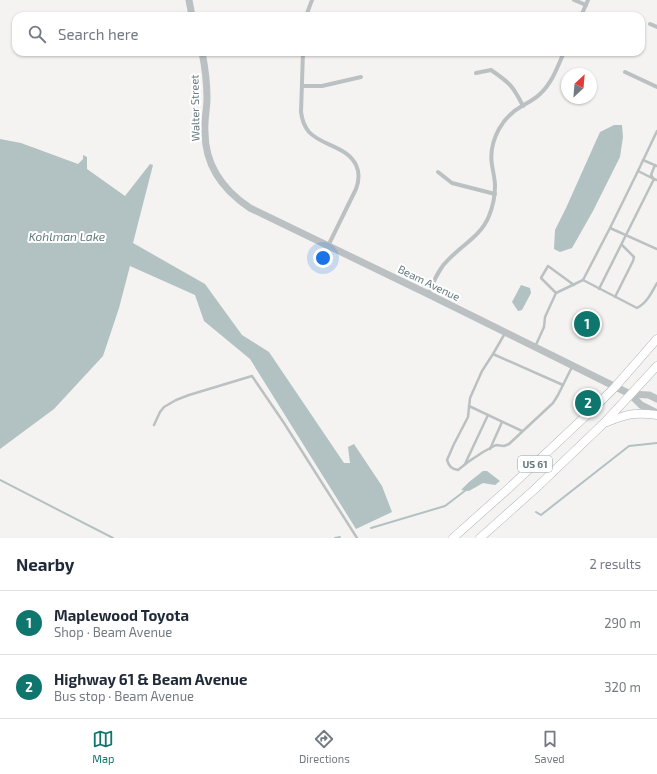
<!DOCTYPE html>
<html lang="en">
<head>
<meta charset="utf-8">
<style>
  :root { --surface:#fff; --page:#f6f6f7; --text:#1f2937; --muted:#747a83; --line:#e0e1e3; --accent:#0f766e }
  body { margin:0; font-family:"Exo 2",sans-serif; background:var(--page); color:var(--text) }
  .compass { position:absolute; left:561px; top:68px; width:36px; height:36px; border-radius:50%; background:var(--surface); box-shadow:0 1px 3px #0004; rotate:26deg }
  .you { position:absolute; left:323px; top:258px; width:14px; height:14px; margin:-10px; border:3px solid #fff; border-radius:50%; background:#1a73e8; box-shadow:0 0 0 6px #1a73e833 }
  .badge { display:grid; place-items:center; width:26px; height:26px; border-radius:50%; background:var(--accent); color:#fff; font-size:13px; font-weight:700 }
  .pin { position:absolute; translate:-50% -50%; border:2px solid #fff; box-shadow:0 1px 4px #0006 }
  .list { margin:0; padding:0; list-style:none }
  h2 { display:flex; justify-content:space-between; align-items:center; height:52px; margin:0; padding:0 16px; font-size:17px }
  h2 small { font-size:13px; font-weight:400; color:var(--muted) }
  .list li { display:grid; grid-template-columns:26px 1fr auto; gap:12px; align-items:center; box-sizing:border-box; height:64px; padding:0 16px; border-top:1px solid var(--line) }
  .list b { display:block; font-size:15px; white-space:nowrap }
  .list p { margin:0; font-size:13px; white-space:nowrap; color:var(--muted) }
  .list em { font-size:13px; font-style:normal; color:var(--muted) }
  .icon { flex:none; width:22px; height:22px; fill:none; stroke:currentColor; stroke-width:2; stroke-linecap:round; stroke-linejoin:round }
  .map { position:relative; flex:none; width:657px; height:538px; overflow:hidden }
  .search { position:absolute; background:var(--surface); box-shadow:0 1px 3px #0004; left:12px; right:12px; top:12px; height:44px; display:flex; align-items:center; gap:10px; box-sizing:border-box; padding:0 14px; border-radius:12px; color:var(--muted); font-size:15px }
  .sheet { height:180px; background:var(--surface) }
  nav { display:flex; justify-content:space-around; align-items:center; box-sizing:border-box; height:56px; border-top:1px solid var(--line); background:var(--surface); font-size:11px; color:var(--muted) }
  nav a { display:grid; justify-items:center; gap:2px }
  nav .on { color:var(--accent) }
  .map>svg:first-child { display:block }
</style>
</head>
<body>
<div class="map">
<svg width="657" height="538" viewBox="0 0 657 538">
  <rect width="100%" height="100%" fill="#f4f3f1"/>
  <!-- water -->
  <g fill="#b2c1c2">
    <polygon points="614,125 622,125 623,137 620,157 593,211 572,248 560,252 554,249 555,230 566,208 600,132"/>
    <polygon points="0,139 21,143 78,164 83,159 83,155 87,157 87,169 125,196 150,164 153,165 133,243 205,284 242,335 269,352 344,463 350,463 348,447 354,444 382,486 392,512 356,529 250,359 204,321 195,295 130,266 119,308 103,356 54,409 0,449"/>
    <polygon points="521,285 530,288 531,293 522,310 518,311 512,302"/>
    <polygon points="483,471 487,471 500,481 495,485 483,483 469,491 461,490 469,482"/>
  </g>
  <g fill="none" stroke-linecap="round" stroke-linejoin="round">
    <!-- stream -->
    <g stroke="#b2c1c2" stroke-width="2">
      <polyline points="0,480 113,538"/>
      <polyline points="536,512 541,515 629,446 657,443"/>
      <polyline points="371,528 445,506 466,490"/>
      <polyline points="335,538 340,537"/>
    </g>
    <defs>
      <g id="primary">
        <path d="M607,422c20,-8 27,-10 50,-7"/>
        <polyline points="453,538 509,488 592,410 615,387 657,339"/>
        <polyline points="480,538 535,489 604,423 657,366"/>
      </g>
    </defs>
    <!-- primary casing -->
    <use href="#primary" stroke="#adb3b5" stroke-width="9"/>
    <!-- service -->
    <g stroke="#bbc1c2" stroke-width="2.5">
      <polyline points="643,160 657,166"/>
      <polyline points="638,171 657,131"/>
      <polyline points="653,178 651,175 655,165"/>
      <polyline points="610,228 638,171 654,179"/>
      <polyline points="583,280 610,228 657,249"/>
      <polyline points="599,289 654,179 657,180"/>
      <polyline points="556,293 541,278 548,266 574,285"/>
      <polyline points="615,297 633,261 634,257 622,245"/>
      <polyline points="506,334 504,335 493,354 563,385 572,367"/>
      <path d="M535,347l9,-20 1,-10 11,-24 27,-13 54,28c10,-5 15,-16 20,-25"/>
      <path d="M493,354l-11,17 -12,27 -2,19 -14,27 -7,16c2,6 4,9 11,10l10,-8 15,-10 13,-7 8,1 5,-2 44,-41 5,-8 5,-10"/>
      <polyline points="469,406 522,431"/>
      <polyline points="154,425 160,412 164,407 176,400 189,395 252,376 284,423 357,538"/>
      <polyline points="490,449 502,422"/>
      <polyline points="465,464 488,415"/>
    </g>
    <!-- minor -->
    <g stroke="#bbc1c2" stroke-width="4">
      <polyline points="574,0 586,5"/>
      <polyline points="306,16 312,0"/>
      <polyline points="581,16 588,0"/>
      <polyline points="650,24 657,27"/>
      <path d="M303,52l-2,60c1,8 3,14 8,20 13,14 38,14 47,33 4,8 3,16 0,24l-28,57"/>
      <polyline points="625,72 657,87"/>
      <path d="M476,73l15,-3c19,13 22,16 32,36"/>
      <polyline points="302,86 322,86 361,77"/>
      <polyline points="438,172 452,183 495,194"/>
      <path d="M428,294c6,-12 10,-25 20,-34 14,-15 33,-24 41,-44 4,-10 6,-20 6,-30 0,-7 -2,-14 -3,-21 -2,-12 1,-25 7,-36 5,-9 14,-18 23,-23 7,-4 13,-7 18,-12 12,-11 18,-28 24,-42"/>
    </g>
    <!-- tertiary -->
    <g stroke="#bbc1c2" stroke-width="7">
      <polyline points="189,0 192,16"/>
      <path d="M202,52c3,15 5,31 5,46 0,11 -3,23 -2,34 0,34 18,58 45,76l178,86 202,100 11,11 16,8"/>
      <polyline points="630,394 649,395 657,399"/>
    </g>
    <!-- primary -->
    <use href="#primary" stroke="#fff" stroke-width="8"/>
  </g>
  <g text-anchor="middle" stroke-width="4" stroke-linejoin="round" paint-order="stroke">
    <!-- shield labels -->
    <rect fill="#fff" stroke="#94a2a5" stroke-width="1" x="518" y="456" width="34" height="16" rx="3"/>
    <g font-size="10" font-weight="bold" fill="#667a7f">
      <text x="535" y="468">US 61</text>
    </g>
    <!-- street labels -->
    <g font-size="11" fill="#667a7f" stroke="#fff">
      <text transform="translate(195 108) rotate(-91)" y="4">Walter Street</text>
      <text transform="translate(429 283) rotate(26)" y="4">Beam Avenue</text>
    </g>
    <!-- water labels -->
    <g font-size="12" font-style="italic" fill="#617b7d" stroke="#fff">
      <text x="67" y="241">Kohlman Lake</text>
    </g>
  </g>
</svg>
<svg class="compass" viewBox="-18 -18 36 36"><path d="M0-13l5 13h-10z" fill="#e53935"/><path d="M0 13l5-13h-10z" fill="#747a83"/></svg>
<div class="you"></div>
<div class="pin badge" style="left:587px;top:324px">1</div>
<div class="pin badge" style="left:588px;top:403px">2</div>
<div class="search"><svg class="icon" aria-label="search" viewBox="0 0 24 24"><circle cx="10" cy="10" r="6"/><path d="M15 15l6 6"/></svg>Search here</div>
</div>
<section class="sheet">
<h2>Nearby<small>2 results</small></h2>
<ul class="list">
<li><span class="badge">1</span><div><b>Maplewood Toyota</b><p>Shop · Beam Avenue</p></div><em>290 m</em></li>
<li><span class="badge">2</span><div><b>Highway 61 &amp; Beam Avenue</b><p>Bus stop · Beam Avenue</p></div><em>320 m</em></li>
</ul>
</section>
<nav>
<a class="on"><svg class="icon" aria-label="map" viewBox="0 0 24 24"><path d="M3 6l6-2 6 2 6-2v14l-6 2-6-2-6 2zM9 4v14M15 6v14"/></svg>Map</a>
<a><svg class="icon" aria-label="directions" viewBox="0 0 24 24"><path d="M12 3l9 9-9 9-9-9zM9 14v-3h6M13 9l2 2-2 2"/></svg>Directions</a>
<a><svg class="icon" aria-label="saved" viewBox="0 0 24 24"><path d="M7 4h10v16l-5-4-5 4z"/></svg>Saved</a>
</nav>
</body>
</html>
